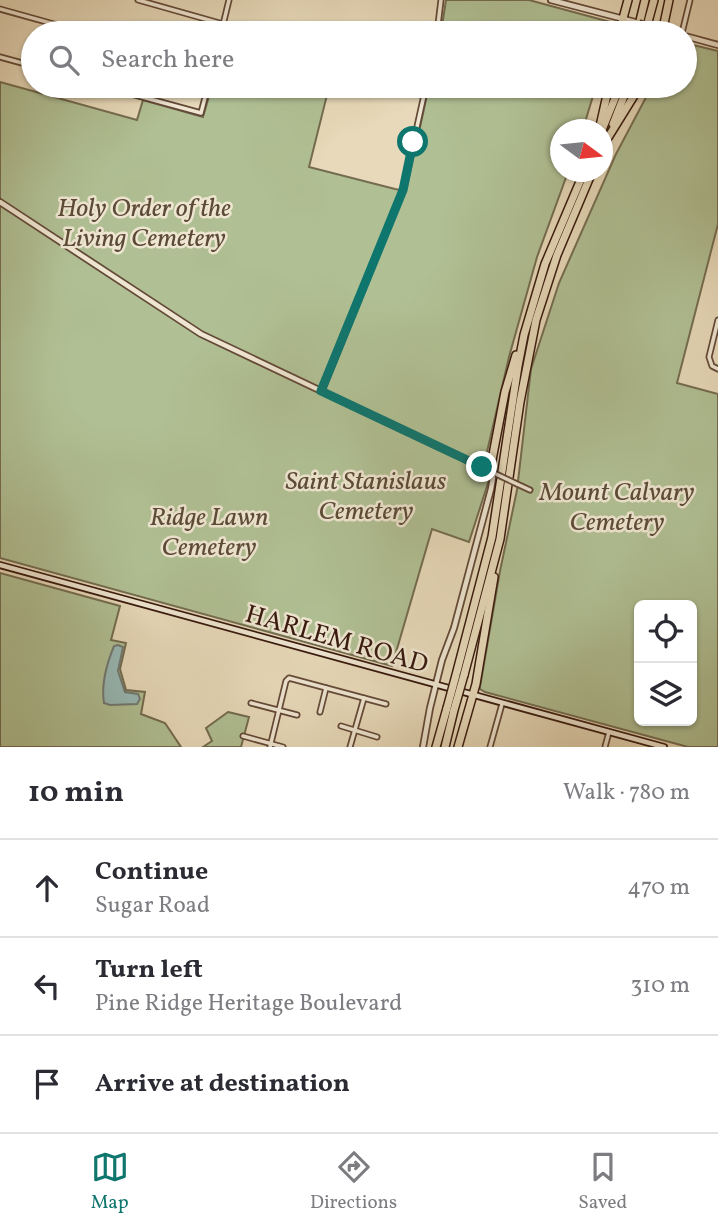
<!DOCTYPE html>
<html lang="en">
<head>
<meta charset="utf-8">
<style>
  :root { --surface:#fff; --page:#f2f2f3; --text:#2b2b33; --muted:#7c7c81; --line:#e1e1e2; --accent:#0f766e }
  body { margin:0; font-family:Vollkorn,serif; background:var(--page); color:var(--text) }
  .controls { position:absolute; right:21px; bottom:21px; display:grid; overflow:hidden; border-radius:10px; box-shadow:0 2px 5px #0004 }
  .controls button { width:63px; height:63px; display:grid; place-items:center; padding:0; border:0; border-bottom:2px solid var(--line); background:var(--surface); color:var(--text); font:35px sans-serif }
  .compass { position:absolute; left:550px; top:119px; width:63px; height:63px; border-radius:50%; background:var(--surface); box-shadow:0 2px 5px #0004; rotate:105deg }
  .stop { position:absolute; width:21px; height:21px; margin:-16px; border:5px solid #0f766e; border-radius:50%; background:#fff }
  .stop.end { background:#0f766e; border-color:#fff; box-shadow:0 2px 7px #0008 }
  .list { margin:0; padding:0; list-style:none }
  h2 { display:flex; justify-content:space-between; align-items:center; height:91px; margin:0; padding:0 28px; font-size:30px }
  h2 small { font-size:23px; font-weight:400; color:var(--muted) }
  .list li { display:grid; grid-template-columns:46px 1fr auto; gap:21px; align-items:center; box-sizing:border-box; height:98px; padding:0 28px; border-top:2px solid var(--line) }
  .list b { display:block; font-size:26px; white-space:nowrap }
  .list p { margin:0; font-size:23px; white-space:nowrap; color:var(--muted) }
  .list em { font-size:23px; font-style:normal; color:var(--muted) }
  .icon { flex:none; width:38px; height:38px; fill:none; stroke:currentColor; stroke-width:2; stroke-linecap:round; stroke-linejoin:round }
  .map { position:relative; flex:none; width:718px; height:747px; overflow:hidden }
  .search { position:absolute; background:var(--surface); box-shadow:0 2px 5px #0004; left:21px; right:21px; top:21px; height:77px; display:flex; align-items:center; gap:18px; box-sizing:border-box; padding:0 24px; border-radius:38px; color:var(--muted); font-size:26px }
  .sheet { height:385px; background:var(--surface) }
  nav { display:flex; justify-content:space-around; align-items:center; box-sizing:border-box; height:98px; border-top:2px solid var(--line); background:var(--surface); font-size:19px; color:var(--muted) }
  nav a { display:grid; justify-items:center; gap:4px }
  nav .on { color:var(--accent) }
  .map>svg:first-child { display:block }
</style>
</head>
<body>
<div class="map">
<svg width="718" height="747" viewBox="0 0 718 747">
  <rect width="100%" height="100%" fill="#e7d9b9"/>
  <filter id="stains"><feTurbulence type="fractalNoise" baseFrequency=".00286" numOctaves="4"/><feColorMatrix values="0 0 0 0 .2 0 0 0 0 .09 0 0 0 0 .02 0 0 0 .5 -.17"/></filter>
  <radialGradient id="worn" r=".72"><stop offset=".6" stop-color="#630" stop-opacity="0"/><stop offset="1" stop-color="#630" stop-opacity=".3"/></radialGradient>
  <!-- green -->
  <g fill="#b0c094" stroke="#746c50" stroke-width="2" fill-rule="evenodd">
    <polygon points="446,0 529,0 614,23 611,33 441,33"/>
    <path d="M685,43l33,8v173l-41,159 41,11v353h-30l-203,-55 -5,-3v-2l20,-116 17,-81 14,-121 28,-86 57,-129 36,-68h33zM639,605h53v116h-53z"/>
    <polygon points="0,82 137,120 143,100 203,117 212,86 294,86 327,95 309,167 395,189 406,191 429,86 596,86 583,129 560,130 560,172 568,172 537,257 509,357 486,456 489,480 469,542 432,529 392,666 0,558"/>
    <polygon points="0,573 120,606 111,640 126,643 120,669 126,690 145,692 141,714 165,723 181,747 0,747"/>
    <polygon points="228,712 249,717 241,747 203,747 212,741 206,728"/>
  </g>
  <!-- water -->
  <path fill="#98b9b6" stroke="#717972" stroke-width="2" d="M118,645l5,2 -5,24 7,21 13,2 2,5 -3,5 -27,1 -6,-2c-3,-18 3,-40 10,-57z"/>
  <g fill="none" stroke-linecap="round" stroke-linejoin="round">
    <defs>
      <g id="minor">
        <polyline points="138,0 223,24"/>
        <polyline points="0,9 86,33"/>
        <polyline points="221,33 229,0"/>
        <polyline points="437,33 441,0"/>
        <polyline points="682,33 690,0"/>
        <polyline points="0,57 33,66"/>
        <polyline points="102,86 201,113 208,86"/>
        <polyline points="718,320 709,357 712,366 718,369"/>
        <polyline points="322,391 403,190 426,86"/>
        <polyline points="517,484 530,490"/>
        <polyline points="251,703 297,715"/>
        <polyline points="320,712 326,688"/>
        <polyline points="341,726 377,737"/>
        <polyline points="243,736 283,747"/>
        <polyline points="270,747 286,681 289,678 386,704"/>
        <polyline points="350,747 364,698"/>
        <polyline points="490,747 502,704"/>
        <polyline points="605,747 609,732"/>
      </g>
      <g id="tertiary">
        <polyline points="551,0 639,23"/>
        <polyline points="649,26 675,33"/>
        <polyline points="685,36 718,45"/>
        <polyline points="0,202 201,334 492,472 493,477 491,489 454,628 442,660 430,708 423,747"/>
      </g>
      <polyline id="secondary" points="0,565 664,747"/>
      <g id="motorway">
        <polyline points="619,33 628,0"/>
        <polyline points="637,33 645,0"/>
        <polyline points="645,33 654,0"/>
        <polyline points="662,33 669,0"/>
        <polyline points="613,124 628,86"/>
        <polyline points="600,126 609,86"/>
        <polyline points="602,130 620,86"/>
        <polyline points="604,144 640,86"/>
        <polyline points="475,464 485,463 492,458"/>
        <polyline points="492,472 491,465 505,392 516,355"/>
        <polyline points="456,675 492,537 518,366 524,335 545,264 584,172"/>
        <polyline points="464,675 500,539 520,402 536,320 557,255 592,172"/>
        <polyline points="436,747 447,708"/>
        <polyline points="445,747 454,710"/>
        <polyline points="458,747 476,684 494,577"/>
      </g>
    </defs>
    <!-- minor casing -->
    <use href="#minor" stroke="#634938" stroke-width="7"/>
    <!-- tertiary casing -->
    <use href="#tertiary" stroke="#634938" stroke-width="8"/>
    <!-- secondary casing -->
    <use href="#secondary" stroke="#37190d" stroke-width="8"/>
    <!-- motorway casing -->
    <use href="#motorway" stroke="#37190d" stroke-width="10"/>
    <!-- minor -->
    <use href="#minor" stroke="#efe6d2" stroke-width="3.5"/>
    <!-- tertiary -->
    <use href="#tertiary" stroke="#efe6d2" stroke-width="4.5"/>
    <!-- secondary -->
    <use href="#secondary" stroke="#efe6d2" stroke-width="4.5"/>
    <!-- motorway -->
    <use href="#motorway" stroke="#e7d9b9" stroke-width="7"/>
    <defs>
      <polyline id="minor-bridge" points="496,474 517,484"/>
      <polyline id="tertiary-bridge" points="639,23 649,26"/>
      <g id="motorway-bridge">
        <polyline points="447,708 456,675"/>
        <polyline points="454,710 464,675"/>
      </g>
    </defs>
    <!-- minor-bridge casing -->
    <use href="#minor-bridge" stroke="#634938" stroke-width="7" stroke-linecap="butt"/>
    <!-- tertiary-bridge casing -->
    <use href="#tertiary-bridge" stroke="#634938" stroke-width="8" stroke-linecap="butt"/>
    <!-- motorway-bridge casing -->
    <use href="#motorway-bridge" stroke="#37190d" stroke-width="10" stroke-linecap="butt"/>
    <!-- minor-bridge -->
    <use href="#minor-bridge" stroke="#efe6d2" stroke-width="3.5"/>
    <!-- tertiary-bridge -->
    <use href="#tertiary-bridge" stroke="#efe6d2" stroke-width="4.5"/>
    <!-- motorway-bridge -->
    <use href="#motorway-bridge" stroke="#e7d9b9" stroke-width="7"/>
  </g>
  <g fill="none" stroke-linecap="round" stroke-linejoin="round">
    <!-- route -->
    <polyline stroke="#0f766e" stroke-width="9" points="413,142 403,190 321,391 482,467"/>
  </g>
  <g text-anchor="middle" stroke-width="5" stroke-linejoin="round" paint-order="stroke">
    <!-- park labels -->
    <g font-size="26" font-style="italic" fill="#5b4b36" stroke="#efe6d2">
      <text x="144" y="216">Holy Order of the<tspan x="144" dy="30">Living Cemetery</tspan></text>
      <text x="366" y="489">Saint Stanislaus<tspan x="366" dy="30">Cemetery</tspan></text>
      <text x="617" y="500">Mount Calvary<tspan x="617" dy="30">Cemetery</tspan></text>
      <text x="209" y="525">Ridge Lawn<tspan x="209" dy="30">Cemetery</tspan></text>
    </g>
    <!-- street labels -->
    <g font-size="26" fill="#37190d" stroke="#efe6d2">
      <text transform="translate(337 638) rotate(16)" y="9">HARLEM ROAD</text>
    </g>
  </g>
  <rect width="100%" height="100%" filter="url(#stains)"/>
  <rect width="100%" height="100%" fill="url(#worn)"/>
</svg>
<div class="controls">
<button><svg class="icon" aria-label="locate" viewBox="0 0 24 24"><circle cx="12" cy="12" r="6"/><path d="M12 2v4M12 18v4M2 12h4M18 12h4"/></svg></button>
<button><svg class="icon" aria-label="layers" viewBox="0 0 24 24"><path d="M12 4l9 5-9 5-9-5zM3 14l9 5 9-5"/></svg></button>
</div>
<svg class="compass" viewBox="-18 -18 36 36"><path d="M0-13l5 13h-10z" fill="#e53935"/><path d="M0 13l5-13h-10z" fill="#7c7c81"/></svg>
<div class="stop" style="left:413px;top:142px"></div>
<div class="stop end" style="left:482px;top:467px"></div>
<div class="search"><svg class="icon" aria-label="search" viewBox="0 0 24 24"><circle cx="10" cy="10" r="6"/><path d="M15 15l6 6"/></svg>Search here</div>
</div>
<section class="sheet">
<h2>10 min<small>Walk · 780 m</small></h2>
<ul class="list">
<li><svg class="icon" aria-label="ahead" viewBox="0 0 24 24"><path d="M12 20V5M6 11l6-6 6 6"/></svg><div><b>Continue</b><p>Sugar Road</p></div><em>470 m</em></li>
<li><svg class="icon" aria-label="left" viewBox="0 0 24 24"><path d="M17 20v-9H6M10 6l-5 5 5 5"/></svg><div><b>Turn left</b><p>Pine Ridge Heritage Boulevard</p></div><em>310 m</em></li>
<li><svg class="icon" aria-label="arrive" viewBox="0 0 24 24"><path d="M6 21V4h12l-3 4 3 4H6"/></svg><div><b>Arrive at destination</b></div></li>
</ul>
</section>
<nav>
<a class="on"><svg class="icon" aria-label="map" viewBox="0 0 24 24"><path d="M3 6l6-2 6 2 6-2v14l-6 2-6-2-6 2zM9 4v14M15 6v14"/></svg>Map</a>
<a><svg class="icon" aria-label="directions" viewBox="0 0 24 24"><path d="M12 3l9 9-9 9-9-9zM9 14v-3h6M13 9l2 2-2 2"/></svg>Directions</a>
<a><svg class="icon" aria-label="saved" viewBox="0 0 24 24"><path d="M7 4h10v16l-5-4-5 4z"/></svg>Saved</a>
</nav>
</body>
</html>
